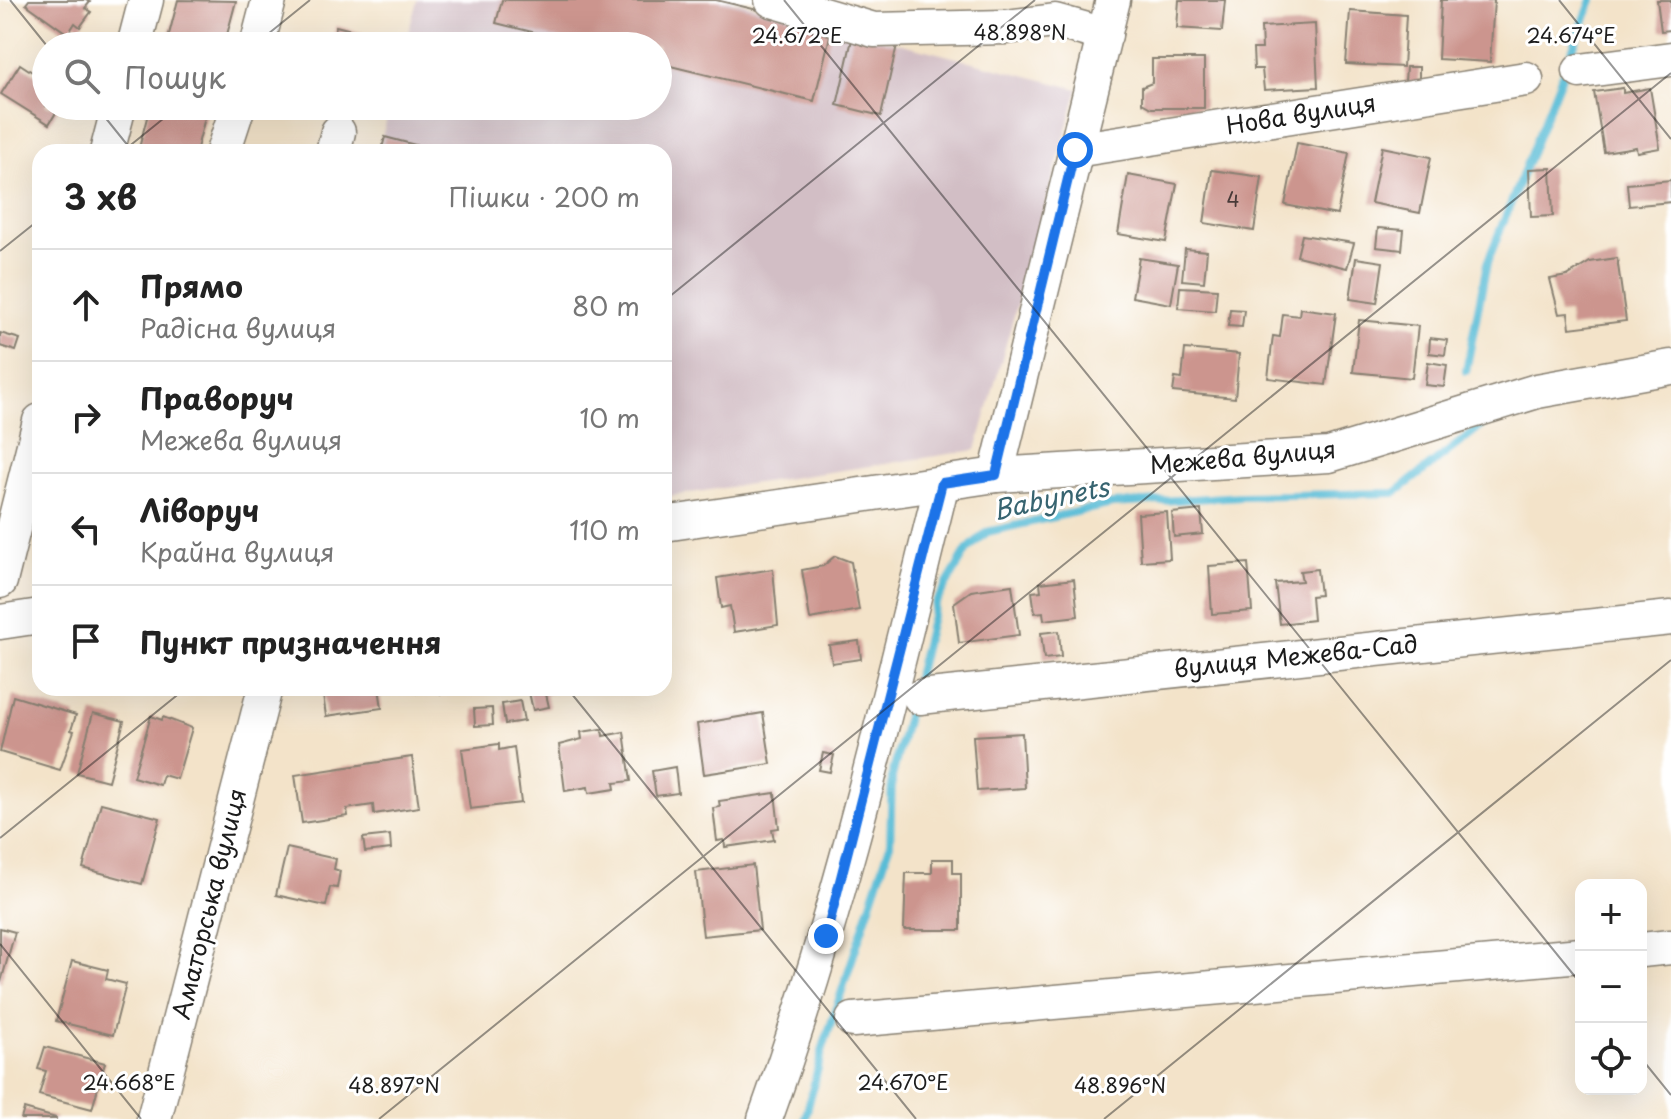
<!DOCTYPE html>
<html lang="uk">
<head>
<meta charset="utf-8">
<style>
  :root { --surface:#fff; --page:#f6f6f6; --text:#222; --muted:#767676; --line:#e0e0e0 }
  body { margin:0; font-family:"Playpen Sans",sans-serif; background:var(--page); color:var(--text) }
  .controls { position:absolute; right:24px; bottom:24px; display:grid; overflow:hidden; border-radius:16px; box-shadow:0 8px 32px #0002 }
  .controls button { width:72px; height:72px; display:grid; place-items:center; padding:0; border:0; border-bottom:2px solid var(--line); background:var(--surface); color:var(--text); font:40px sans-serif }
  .stop { position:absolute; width:24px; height:24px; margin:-18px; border:6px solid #1a73e8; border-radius:50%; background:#fff }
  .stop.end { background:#1a73e8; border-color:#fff; box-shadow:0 2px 8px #0008 }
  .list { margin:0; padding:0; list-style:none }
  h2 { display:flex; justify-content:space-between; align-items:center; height:104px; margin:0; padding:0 32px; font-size:34px }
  h2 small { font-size:26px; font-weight:400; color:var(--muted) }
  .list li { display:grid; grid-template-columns:52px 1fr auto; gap:24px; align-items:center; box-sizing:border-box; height:112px; padding:0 32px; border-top:2px solid var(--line) }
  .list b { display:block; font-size:30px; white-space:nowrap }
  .list p { margin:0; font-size:26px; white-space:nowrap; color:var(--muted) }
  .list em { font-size:26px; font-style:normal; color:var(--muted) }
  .icon { flex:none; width:44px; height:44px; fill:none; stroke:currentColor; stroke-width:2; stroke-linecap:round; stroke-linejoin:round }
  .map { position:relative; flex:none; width:1671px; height:1119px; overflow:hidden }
  .search { position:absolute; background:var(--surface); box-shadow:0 8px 32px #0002; left:32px; top:32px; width:640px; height:88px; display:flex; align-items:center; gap:20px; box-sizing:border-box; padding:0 28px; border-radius:44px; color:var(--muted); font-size:30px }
  .panel { position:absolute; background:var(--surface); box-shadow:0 8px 32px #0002; left:32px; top:144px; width:640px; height:552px; border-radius:24px }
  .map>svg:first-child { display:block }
</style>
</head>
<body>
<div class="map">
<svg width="1671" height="1119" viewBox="0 0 1671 1119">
  <rect width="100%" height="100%" fill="#fff"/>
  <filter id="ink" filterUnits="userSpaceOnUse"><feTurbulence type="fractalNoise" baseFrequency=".0125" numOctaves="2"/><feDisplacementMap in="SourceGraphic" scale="16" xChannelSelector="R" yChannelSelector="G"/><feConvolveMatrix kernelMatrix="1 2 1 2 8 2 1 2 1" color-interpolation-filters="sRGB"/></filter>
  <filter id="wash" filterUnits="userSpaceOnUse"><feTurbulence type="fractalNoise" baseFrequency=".006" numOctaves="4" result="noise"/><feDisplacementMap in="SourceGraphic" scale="32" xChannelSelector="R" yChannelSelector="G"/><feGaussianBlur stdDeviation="1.8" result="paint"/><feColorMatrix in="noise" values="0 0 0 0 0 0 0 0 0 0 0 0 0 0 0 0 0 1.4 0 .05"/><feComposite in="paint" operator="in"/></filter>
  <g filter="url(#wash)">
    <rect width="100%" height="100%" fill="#f3e3c9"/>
    <!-- industrial -->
    <polygon fill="#d2bec5" points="417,0 730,0 1078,89 976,450 664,497 664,152 378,152 390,106 658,106 658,46 405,46"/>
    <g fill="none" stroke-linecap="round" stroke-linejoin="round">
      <!-- stream -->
      <g stroke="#58bcd6" stroke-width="8">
        <polyline points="1466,371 1487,263 1592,0"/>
        <polyline points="805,1119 823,1048 890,845 892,777 935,604 967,550 987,532 1112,504 1241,496 1395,493 1481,426"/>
      </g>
    </g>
    <g id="blocks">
      <!-- building -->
      <g fill="#cc958e">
        <polygon points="29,0 86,0 90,2 85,8 91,12 80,27 75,23 68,34 26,4"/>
        <polygon points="178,0 236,1 224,46 166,46"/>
        <polygon points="502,0 716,0 832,28 814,101 658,63 658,46 589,46 496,23"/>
        <polygon points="1179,0 1225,0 1222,31 1177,28"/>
        <polygon points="1441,0 1494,0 1490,62 1438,59"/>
        <polygon points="1657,0 1671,0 1671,30 1661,31"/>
        <polygon points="1350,11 1406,15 1403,67 1346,64"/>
        <polygon points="1315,24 1318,87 1264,90 1262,69 1254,69 1253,49 1262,49 1261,27"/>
        <polygon points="336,26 363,33 360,46 331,46"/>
        <polygon points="853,35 897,45 881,116 837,105"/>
        <polygon points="1152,59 1204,59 1204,108 1151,108 1142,103 1142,87 1152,83"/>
        <polygon points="20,64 46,81 46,106 60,106 49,124 1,94"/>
        <polygon points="1406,67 1419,67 1419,83 1405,82"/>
        <polygon points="1623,88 1623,93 1650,88 1660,148 1637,152 1636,147 1604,152 1594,92"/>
        <polygon points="150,106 208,106 196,152 138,152"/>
        <polygon points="385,137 438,151 438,152 381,152"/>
        <polygon points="1297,143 1349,153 1337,215 1285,205"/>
        <polygon points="1382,147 1431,157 1420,213 1371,203"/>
        <polygon points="1551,168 1553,216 1531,217 1529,169"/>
        <polygon points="1212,170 1262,177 1254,231 1204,223"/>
        <polygon points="1128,175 1177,184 1166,242 1118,234"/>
        <polygon points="1671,180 1671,202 1629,206 1627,184"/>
        <polygon points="1378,228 1404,230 1402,250 1376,247"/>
        <polygon points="1302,235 1354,243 1347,268 1297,256"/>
        <polygon points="1185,249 1207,251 1204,282 1182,280"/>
        <polygon points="1139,258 1178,264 1171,304 1132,297"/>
        <polygon points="1356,258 1383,262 1377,303 1350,299"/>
        <polygon points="1617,258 1626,321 1570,328 1568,313 1559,314 1550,279 1567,276 1590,262"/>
        <polygon points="1180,287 1217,289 1215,311 1178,308"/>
        <polygon points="1300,308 1336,313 1326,385 1268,378 1273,336 1280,337 1283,314 1299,316"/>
        <polygon points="1230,309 1244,310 1242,327 1228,326"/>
        <polygon points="1359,320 1418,326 1412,378 1353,372"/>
        <polygon points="0,333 20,339 16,351 0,346"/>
        <polygon points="1430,338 1447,340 1445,355 1429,353"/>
        <polygon points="1185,349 1239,354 1235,398 1173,392 1175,378 1182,379"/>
        <polygon points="1428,362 1447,365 1444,387 1425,385"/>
        <polygon points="1201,510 1203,534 1174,537 1172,513"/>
        <polygon points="1167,512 1170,559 1141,561 1138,514"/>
        <polygon points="835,556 851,562 859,610 810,619 802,570 823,566"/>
        <polygon points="1248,563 1252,611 1212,614 1209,566"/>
        <polygon points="773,569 778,625 734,632 730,606 721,608 717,578"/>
        <polygon points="1317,569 1320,595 1311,596 1313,620 1280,624 1275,583 1302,581 1300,571"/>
        <polygon points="1074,579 1078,616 1044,620 1043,612 1035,613 1032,592 1041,591 1040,583"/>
        <polygon points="1012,585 1019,635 959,643 954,603 971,591"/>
        <polygon points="1059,631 1061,657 1044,659 1041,633"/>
        <polygon points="859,641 861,659 832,663 829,645"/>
        <polygon points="322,688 379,688 382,708 326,716"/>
        <polygon points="416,688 437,688 437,690 417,693"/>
        <polygon points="440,688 470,688 470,690 441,694"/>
        <polygon points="528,688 551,688 552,693 546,694 549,707 533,710"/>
        <polygon points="13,696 76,715 71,730 74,731 60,770 0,752"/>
        <polygon points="520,701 524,721 505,724 502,704"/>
        <polygon points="492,708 493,725 475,726 474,709"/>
        <polygon points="93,713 124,721 108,781 77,773"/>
        <polygon points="763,713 771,764 704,774 697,724"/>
        <polygon points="151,716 162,720 163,717 192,728 177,779 163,775 160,785 133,777"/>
        <polygon points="602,729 603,736 624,732 631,781 614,783 615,789 589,793 588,787 565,791 559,745 582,739 581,732"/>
        <polygon points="1022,733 1025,788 977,791 973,736"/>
        <polygon points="499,744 499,750 514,747 521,803 470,809 462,749"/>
        <polygon points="823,753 834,755 830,772 819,770"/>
        <polygon points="412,757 419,807 374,814 373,805 359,807 347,809 348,816 302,823 295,775"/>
        <polygon points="675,767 678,793 656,796 652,771"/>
        <polygon points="775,793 779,828 772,829 774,840 725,847 724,840 717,841 713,808 720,807 719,801"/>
        <polygon points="101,803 160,818 142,884 83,868"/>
        <polygon points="390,835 391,849 365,852 363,838"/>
        <polygon points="287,848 336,859 334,869 340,871 337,888 330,887 326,906 276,895"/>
        <polygon points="932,859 953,859 953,873 961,873 961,930 904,930 906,873 932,873"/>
        <polygon points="753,865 760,930 703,936 696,872"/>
        <polygon points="0,928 15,932 1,982 0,982"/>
        <polygon points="72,961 108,970 106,979 126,984 113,1035 56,1021"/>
        <polygon points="45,1047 105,1063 92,1109 39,1095 46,1071 38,1069"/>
        <polygon points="24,1109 56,1118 56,1119 21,1119"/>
      </g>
    </g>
  </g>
  <g filter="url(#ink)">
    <use href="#blocks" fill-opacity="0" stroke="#888072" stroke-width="2"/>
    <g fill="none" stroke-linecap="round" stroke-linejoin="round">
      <defs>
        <g id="minor">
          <polyline points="772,0 874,30 1006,27 1055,21 1105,35"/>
          <polyline points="134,46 146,0"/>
          <polyline points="257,46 269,0"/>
          <polyline points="1580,71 1671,59"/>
          <polyline points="1075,150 1526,79"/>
          <polyline points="107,152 119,106"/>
          <polyline points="223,152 238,106"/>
          <polyline points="333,152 338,132"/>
          <polyline points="996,475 1113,0"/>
          <polyline points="664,524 996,475 1329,455 1537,391 1671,367"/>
          <polyline points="0,581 40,421"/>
          <polyline points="0,622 40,616"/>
          <polyline points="920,697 1671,618"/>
          <polyline points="1641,950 1671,947"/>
          <polyline points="853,1020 1581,955"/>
          <polyline points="154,1119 265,688"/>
          <path d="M765,1119c75,-208 124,-422 177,-636"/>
        </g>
      </defs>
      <!-- minor casing -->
      <use href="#minor" stroke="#888072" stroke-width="37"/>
      <!-- minor -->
      <use href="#minor" stroke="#fff" stroke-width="34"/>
    </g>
  </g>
  <g fill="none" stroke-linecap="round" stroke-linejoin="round" filter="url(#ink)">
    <!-- route -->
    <polyline stroke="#1a73e8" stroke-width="10" points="826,936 942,483 996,475 1075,150"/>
  </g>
  <!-- ticks -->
  <path fill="none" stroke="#1c1c1c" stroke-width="2" stroke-opacity="0.45" d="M10,0l37,46M784,0l797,984M1559,0l112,139M253,46l57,-46M96,106l37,46M122,152l57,-46M0,251l40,-32M664,301l371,-301M567,688l349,431M0,838l186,-150M0,944l141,175M1641,1058l30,37M379,1119l1292,-1046M1104,1119l567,-459"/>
  <g text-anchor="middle" stroke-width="6" stroke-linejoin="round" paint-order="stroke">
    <!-- number labels -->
    <g font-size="20" fill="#483a38">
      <text x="1233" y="207">4</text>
    </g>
    <!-- street labels -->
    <g font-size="24" fill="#1c1c1c" stroke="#fff">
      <text transform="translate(1301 115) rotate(-9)" y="8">Нова вулиця</text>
      <text transform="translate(1243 458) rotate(-5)" y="8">Межева вулиця</text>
      <text transform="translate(1296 657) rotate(-6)" y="8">вулиця Межева-Сад</text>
      <text transform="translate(210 904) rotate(-76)" y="8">Аматорська вулиця</text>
    </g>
    <!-- water labels -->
    <g font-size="26" font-style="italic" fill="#376470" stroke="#fff">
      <text transform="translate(1051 499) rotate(-12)" y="9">Babynets</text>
    </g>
  </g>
  <g font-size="20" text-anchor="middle" fill="#1c1c1c" stroke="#fff" stroke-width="6" stroke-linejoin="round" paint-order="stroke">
    <text x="1020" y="40">48.898°N</text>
    <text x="1571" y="43">24.674°E</text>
    <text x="797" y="43">24.672°E</text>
    <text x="129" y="1090">24.668°E</text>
    <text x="903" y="1090">24.670°E</text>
    <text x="394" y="1093">48.897°N</text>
    <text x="1120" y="1093">48.896°N</text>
  </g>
</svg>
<div class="controls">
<button>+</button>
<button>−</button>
<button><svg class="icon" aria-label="locate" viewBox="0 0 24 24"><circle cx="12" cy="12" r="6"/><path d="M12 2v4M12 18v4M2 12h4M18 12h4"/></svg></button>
</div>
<div class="stop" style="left:1075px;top:150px"></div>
<div class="stop end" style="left:826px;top:936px"></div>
<div class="search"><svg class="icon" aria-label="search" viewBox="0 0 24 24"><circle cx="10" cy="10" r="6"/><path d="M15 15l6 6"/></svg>Пошук</div>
<section class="panel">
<h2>3 хв<small>Пішки · 200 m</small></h2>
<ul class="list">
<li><svg class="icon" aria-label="ahead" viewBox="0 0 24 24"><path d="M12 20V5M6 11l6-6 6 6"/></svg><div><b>Прямо</b><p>Радісна вулиця</p></div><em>80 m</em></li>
<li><svg class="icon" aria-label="right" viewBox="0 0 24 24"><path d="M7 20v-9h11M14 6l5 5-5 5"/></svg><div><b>Праворуч</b><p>Межева вулиця</p></div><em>10 m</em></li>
<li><svg class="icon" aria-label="left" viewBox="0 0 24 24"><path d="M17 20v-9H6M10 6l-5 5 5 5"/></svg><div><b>Ліворуч</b><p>Крайна вулиця</p></div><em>110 m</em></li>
<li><svg class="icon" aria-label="arrive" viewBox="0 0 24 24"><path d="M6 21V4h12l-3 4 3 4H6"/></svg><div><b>Пункт призначення</b></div></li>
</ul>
</section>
</div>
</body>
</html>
